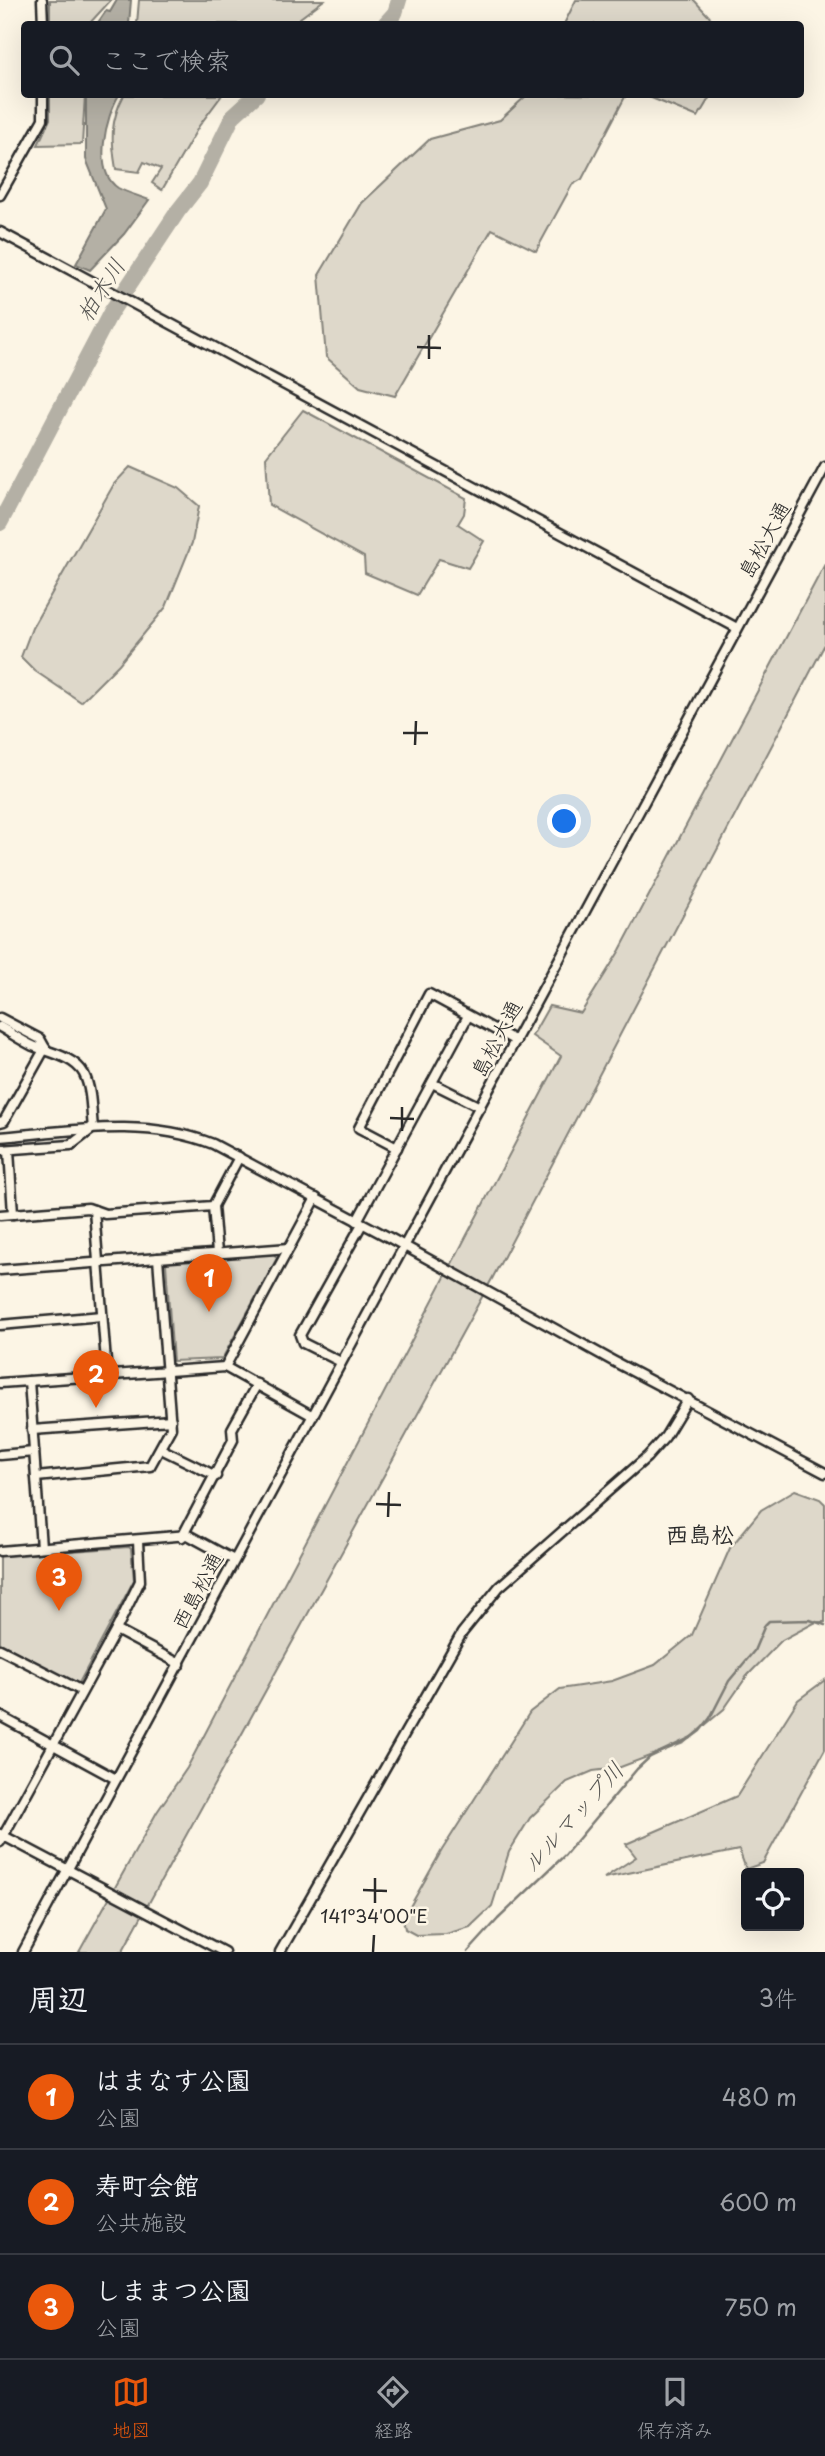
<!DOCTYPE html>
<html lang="ja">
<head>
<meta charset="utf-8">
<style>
  :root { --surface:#171b24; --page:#242831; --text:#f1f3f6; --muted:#9ea1a6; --line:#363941; --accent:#ea580c }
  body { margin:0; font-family:"Playpen Sans","Klee One",sans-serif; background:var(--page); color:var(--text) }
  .controls { position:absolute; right:21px; bottom:21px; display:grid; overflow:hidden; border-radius:7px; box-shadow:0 7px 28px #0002 }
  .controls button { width:63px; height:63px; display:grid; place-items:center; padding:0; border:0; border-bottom:2px solid var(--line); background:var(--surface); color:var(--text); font:35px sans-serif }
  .you { position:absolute; left:565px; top:822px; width:24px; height:24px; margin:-18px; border:5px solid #fff; border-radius:50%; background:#1a73e8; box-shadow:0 0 0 10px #1a73e833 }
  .badge { display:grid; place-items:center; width:46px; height:46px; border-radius:50%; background:var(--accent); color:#fff; font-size:23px; font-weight:700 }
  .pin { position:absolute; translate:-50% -58px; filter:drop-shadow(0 2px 4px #0008) }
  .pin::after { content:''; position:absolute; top:37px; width:24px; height:21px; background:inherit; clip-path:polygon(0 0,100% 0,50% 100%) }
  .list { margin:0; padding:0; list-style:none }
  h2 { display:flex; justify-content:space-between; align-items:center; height:91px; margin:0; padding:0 28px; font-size:30px }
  h2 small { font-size:23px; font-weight:400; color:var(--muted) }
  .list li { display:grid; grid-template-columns:46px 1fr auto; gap:21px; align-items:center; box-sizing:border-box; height:105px; padding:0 28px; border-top:2px solid var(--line) }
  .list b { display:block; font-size:26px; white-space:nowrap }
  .list p { margin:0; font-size:23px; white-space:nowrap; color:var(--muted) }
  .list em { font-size:23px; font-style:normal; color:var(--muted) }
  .icon { flex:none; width:38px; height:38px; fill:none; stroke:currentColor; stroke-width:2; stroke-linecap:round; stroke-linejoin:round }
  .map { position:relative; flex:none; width:825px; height:1952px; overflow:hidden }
  .search { position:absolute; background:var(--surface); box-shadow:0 7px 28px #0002; left:21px; right:21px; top:21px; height:77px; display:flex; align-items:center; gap:18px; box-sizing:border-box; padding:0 24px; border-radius:7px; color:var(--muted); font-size:26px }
  .sheet { height:406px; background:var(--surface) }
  nav { display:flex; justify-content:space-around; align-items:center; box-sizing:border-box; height:98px; border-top:2px solid var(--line); background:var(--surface); font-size:19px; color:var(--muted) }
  nav a { display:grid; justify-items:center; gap:4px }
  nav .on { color:var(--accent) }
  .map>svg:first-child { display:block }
</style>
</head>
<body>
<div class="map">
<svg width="825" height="1952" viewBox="0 0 825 1952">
  <rect width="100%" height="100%" fill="#fcf5e5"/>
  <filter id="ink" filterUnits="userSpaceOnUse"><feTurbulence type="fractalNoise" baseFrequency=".0143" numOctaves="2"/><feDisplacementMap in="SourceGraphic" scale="14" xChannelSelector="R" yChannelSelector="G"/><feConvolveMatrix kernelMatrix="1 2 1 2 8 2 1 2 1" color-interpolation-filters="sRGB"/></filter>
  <g filter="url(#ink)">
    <!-- green -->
    <g fill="#ded8ca" stroke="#84827a" stroke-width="2">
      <polygon points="50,0 111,0 89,24 50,24"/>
      <polygon points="139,0 324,0 292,24 137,24"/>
      <polygon points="576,0 694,0 716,24 564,24"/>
      <polygon points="528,94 626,95 582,179 572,185 536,251 492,229 395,396 360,387 326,357 319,275 362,203 430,139 500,120"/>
      <polygon points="50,95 85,95 82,144 38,145 50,119"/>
      <path d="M124,95h98l-23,31 -37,64 -10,-7 9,-14 -17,-7 -5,10 -23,-3c-5,-29 -6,-48 8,-74z"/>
      <polygon points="644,95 711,95 698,117"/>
      <polygon points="303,410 466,498 464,514 458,524 484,541 468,568 439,559 417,595 365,573 364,557 269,505 266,457"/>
      <polygon points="130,467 178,488 199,506 192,543 166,607 119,664 81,702 35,671 21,657 32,628 114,484"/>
      <polygon points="825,564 825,644 493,1277 122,1952 79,1952 157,1812 187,1768 561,1056 532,1036 549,1006 581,1013 620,950"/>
      <polygon points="273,1253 277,1258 222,1359 173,1361 166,1264 168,1262"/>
      <polygon points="795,1490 820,1499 825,1504 825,1622 816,1622 782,1640 747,1676 724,1709 684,1743 618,1768 593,1771 567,1782 530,1818 509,1852 492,1906 470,1927 446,1934 416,1935 405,1929 403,1919 442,1850 530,1712 560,1689 612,1681 655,1665 692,1635 730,1548 761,1510"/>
      <polygon points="129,1547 131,1549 134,1580 79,1683 75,1683 0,1643 0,1556"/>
      <polygon points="825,1680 825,1749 763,1863 746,1869 739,1850 604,1878 636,1857 626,1844 737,1796 798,1700"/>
    </g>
    <!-- water -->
    <g fill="#b4b0a5" stroke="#7d7b74" stroke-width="2">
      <polygon points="117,0 131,0 129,24 97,24 106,11 110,12"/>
      <path d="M86,95h33c-13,21 -27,76 -1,93 9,5 22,8 31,12l-25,34 -34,36 -14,-6 30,-55 -20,-50z"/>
    </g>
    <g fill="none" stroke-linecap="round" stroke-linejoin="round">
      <!-- stream -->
      <polyline stroke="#7d7b74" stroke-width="2.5" points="468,1952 498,1919 565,1855 637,1769 650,1757 692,1737 700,1731 710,1718 729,1681 754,1651 765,1625 769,1621 810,1620 825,1625"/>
      <!-- river -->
      <g stroke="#b4b0a5" stroke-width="16">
        <polyline points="385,24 395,13 399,0"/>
        <polyline points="0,523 111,312 178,211 200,183 233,116 257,94"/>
      </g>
      <defs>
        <g id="minor">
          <polyline points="42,0 43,24"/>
          <polyline points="0,195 43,119 43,94"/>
          <polyline points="0,232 737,628"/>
          <polyline points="0,1018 40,1039 45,1048"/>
          <path d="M0,1027c11,6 22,14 33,19 16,6 42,11 51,28 8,16 7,37 9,54l-22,17 -71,5"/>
          <polyline points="432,1083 480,1107"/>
          <polyline points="0,1122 4,1121 45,1048"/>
          <path d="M0,1137c71,-6 144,-20 213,7l177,94 223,123 212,112"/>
          <polyline points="397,1148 359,1128 429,994 516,1041"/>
          <polyline points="9,1150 13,1214"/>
          <polyline points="213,1206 217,1253"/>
          <polyline points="94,1210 107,1375"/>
          <polyline points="0,1215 88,1208 105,1214 213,1206 239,1157"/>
          <polyline points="357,1221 468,1016"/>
          <polyline points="0,1270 289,1248"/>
          <polyline points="0,1325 102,1316"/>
          <polyline points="341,1362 303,1343 300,1335 362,1224"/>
          <polyline points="225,1367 316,1198"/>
          <polyline points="29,1381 41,1547"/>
          <polyline points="0,1383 225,1367 313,1416"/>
          <polyline points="32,1430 171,1420"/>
          <polyline points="161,1449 216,1476"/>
          <polyline points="0,1455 34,1452"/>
          <polyline points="36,1477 150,1466 171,1428 158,1258"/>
          <polyline points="182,1537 233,1440 232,1429 257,1384"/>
          <polyline points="0,1551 188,1535 234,1560"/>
          <polyline points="116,1630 180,1664"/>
          <polyline points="0,1649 82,1691"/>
          <polyline points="0,1716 116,1779"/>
          <polyline points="0,1834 224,1952"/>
          <polyline points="0,1842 116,1630 140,1581 138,1541"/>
          <polyline points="23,1952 825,467"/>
          <polyline points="280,1952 462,1633 499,1587 647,1457 665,1437 688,1399"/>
        </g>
      </defs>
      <!-- minor casing -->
      <use href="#minor" stroke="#2b2b2b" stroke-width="13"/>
      <!-- minor -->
      <use href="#minor" stroke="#fcf5e5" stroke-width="8"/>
    </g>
  </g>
  <!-- ticks -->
  <path fill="none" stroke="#2b2b2b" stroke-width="2.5" d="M417,347l24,1M429,359v-24M403,733h25M415,745l1,-24M390,1118l24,1M402,1131v-24M376,1504l25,1M388,1517l1,-25M363,1890l24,1M375,1903v-25M373,1952l1,-17"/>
  <g text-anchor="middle" stroke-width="5" stroke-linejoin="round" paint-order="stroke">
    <!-- street labels -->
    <g font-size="21" fill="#2b2b2b" stroke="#fcf5e5">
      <text transform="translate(765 540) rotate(-61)" y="7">島松大通</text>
      <text transform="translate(497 1039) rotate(-62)" y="7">島松大通</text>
      <text transform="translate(198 1591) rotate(-62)" y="7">西島松通</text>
    </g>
    <!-- water labels -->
    <g font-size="23" font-style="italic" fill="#545350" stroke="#fcf5e5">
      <text transform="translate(101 290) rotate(-58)" y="8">柏木川</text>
      <text transform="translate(573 1817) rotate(-48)" y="8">ルルマップ川</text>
    </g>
    <!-- neighbourhood labels -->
    <g font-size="23" font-weight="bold" fill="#2b2b2b" stroke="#fcf5e5">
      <text x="700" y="1543">西島松</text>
    </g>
  </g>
  <g font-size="18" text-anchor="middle" fill="#2b2b2b" stroke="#fcf5e5" stroke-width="5" stroke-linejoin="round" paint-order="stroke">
    <text x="374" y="1923">141°34'00"E</text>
  </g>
</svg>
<div class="controls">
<button><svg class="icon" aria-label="locate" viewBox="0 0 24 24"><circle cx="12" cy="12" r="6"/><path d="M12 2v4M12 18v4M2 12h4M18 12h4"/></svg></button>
</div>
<div class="you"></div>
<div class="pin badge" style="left:209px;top:1312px">1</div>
<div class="pin badge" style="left:96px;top:1408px">2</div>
<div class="pin badge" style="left:59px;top:1611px">3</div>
<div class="search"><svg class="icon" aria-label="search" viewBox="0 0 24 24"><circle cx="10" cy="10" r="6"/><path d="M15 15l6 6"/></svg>ここで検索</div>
</div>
<section class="sheet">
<h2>周辺<small>3件</small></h2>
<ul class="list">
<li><span class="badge">1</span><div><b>はまなす公園</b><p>公園</p></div><em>480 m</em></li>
<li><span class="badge">2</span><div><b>寿町会館</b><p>公共施設</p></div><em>600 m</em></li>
<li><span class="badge">3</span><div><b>しままつ公園</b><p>公園</p></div><em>750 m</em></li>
</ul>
</section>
<nav>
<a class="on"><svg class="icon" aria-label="map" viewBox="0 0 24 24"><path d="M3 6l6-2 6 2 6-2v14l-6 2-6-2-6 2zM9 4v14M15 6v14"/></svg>地図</a>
<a><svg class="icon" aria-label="directions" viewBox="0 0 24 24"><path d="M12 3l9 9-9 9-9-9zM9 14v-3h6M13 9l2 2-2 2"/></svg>経路</a>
<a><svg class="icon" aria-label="saved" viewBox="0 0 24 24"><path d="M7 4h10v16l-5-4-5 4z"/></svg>保存済み</a>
</nav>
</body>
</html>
